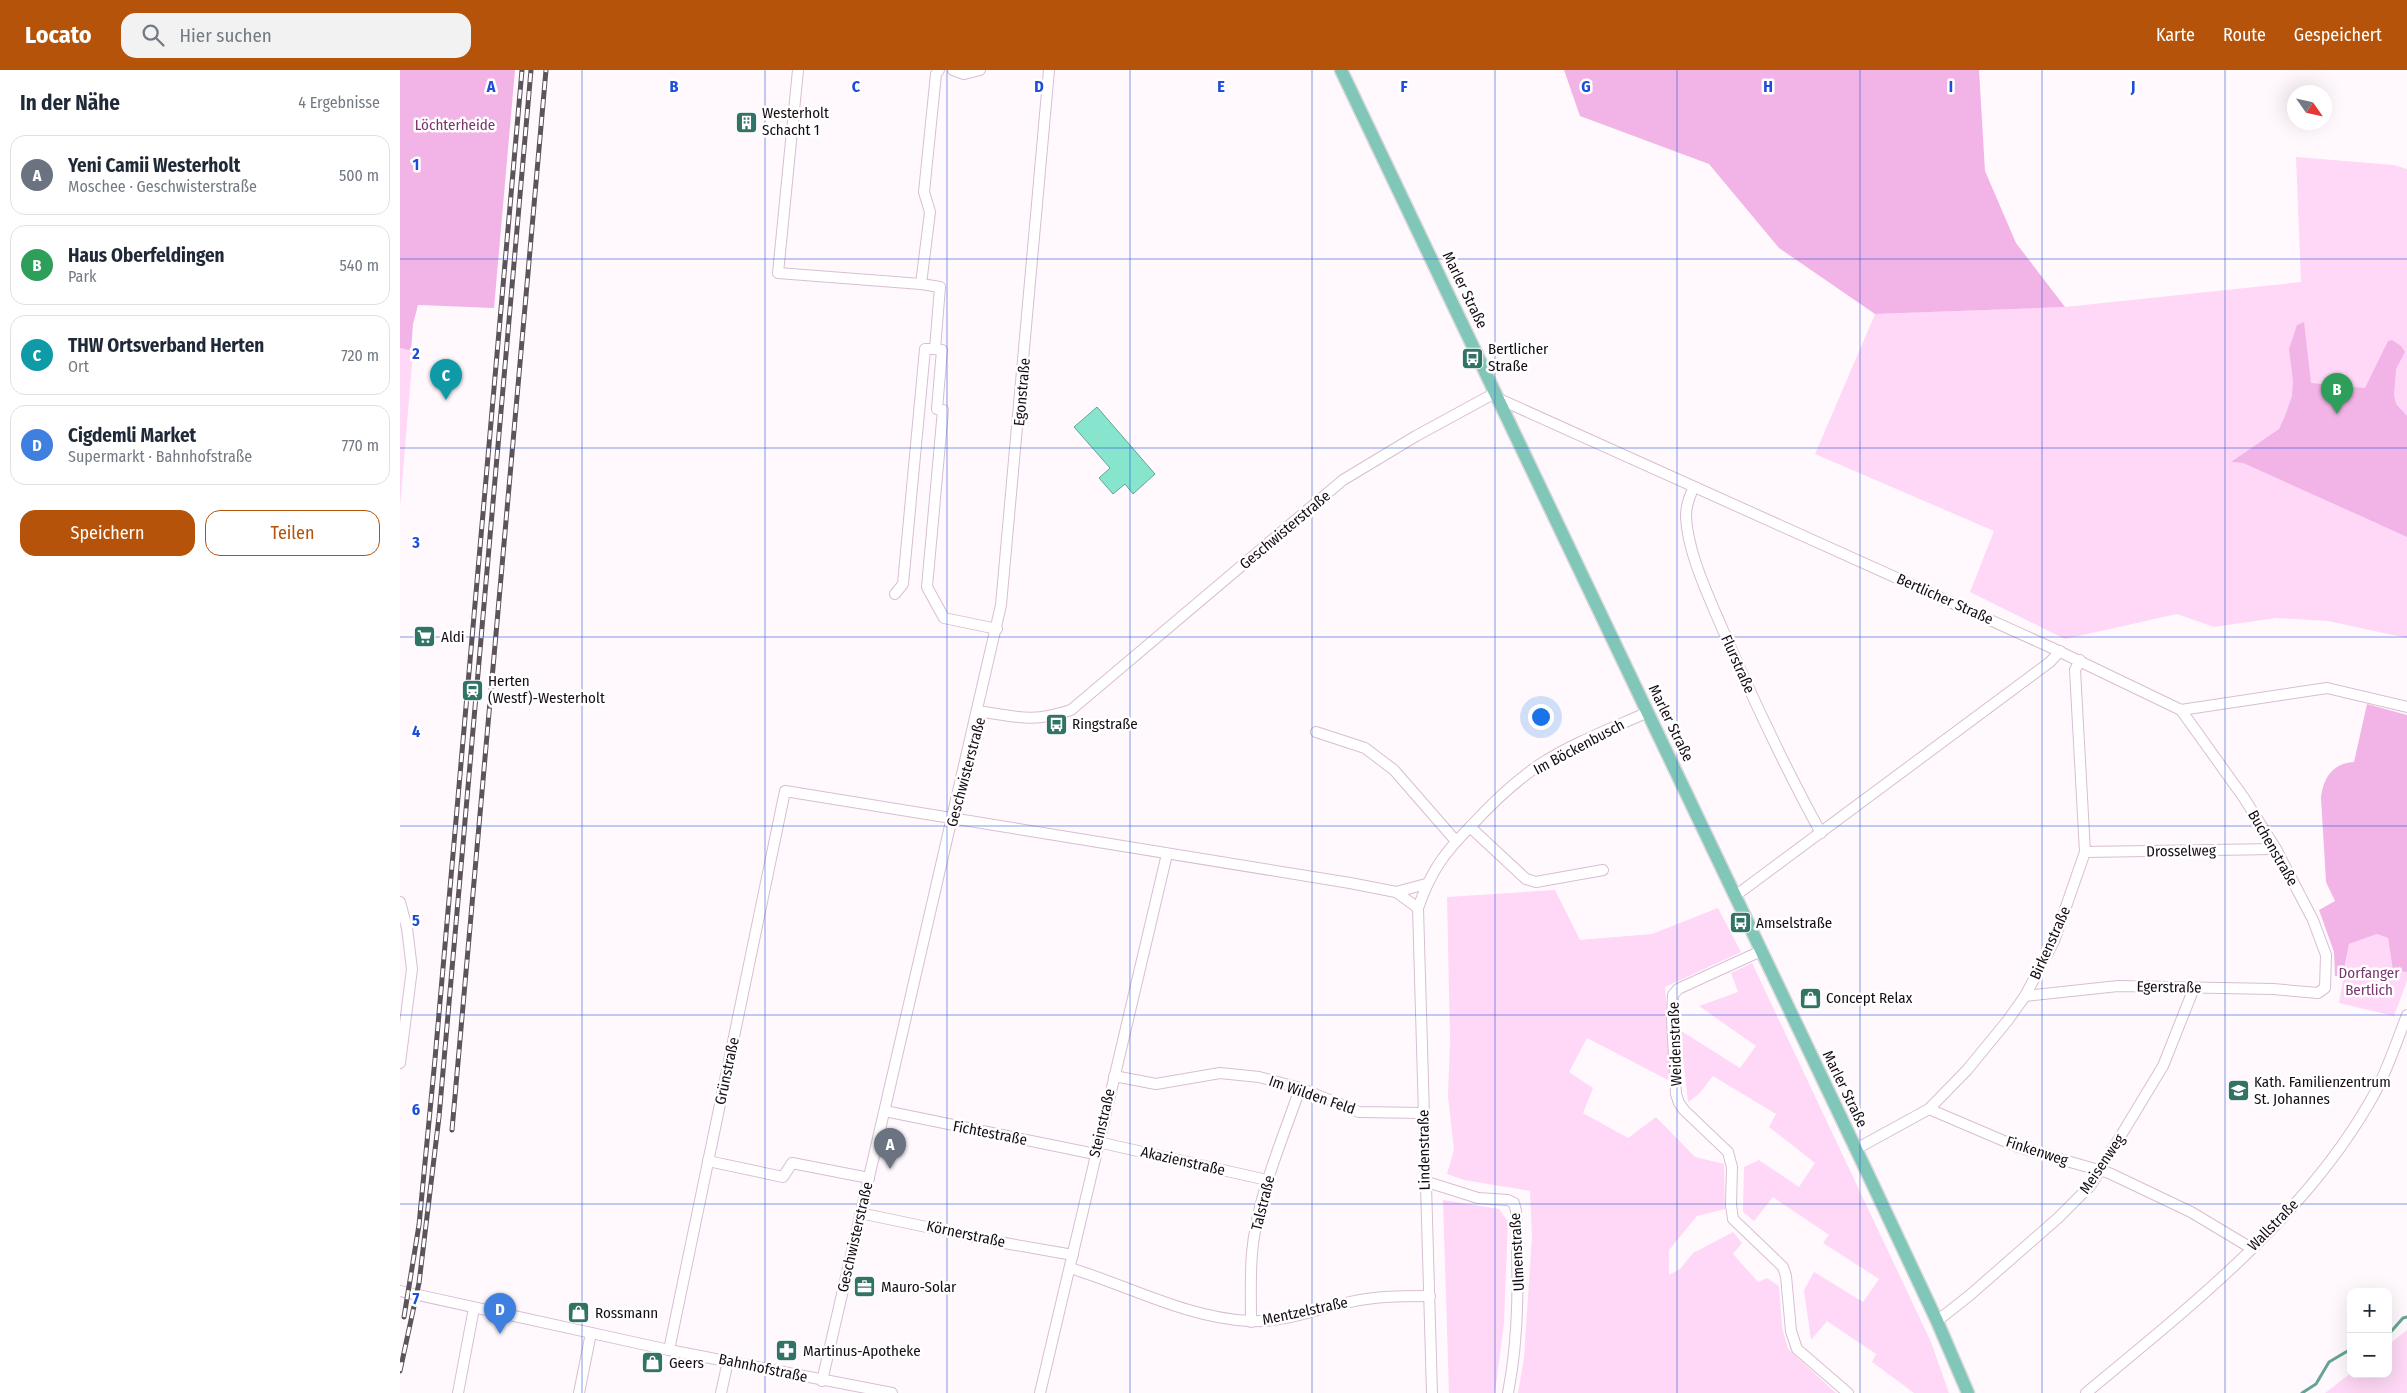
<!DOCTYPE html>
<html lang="de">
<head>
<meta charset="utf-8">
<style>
  :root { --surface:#fff; --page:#f2f2f3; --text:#1f2937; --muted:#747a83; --line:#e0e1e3; --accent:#b45309 }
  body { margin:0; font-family:"Fira Sans Condensed",sans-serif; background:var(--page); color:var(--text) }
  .controls { position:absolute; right:15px; bottom:15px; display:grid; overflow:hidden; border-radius:10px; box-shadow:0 5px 20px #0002 }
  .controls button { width:45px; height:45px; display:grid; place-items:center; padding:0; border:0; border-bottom:1px solid var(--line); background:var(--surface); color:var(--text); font:25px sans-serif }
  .compass { position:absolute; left:1887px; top:15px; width:45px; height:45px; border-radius:50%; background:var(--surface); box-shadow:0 5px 20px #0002; rotate:124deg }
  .you { position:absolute; left:1140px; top:646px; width:18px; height:18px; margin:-12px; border:4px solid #fff; border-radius:50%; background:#1a73e8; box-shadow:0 0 0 8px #1a73e833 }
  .badge { display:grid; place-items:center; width:32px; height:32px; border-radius:50%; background:var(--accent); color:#fff; font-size:16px; font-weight:700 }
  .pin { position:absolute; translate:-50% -41px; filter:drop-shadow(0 1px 2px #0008) }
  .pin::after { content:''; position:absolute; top:26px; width:18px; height:15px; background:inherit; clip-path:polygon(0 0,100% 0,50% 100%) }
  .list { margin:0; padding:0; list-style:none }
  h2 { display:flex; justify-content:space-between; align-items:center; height:65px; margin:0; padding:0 20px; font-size:21px }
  h2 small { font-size:16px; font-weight:400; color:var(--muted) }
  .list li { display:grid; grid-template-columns:32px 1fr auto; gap:15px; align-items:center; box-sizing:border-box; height:80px; margin:0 10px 10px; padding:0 10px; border:1px solid var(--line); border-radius:15px }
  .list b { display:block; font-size:19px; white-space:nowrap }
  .list p { margin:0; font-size:16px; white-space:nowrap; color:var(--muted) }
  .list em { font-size:16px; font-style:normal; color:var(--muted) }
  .actions { display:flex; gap:10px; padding:15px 20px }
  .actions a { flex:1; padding:11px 0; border:1px solid var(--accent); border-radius:15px; text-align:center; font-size:18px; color:var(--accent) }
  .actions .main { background:var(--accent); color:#fff }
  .icon { flex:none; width:28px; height:28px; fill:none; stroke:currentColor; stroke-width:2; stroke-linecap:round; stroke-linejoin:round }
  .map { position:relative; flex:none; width:2007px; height:1323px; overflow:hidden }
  header { display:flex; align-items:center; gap:30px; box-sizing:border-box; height:70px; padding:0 25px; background:var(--accent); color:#fff }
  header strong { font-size:24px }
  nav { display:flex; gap:28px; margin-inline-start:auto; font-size:18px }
  .search { width:350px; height:45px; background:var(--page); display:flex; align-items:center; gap:12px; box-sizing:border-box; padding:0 18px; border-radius:15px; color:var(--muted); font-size:19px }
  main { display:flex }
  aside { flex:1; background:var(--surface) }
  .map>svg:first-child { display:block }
</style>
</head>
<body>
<header>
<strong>Locato</strong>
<div class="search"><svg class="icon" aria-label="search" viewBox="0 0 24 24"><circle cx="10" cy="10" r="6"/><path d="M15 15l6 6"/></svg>Hier suchen</div>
<nav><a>Karte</a><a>Route</a><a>Gespeichert</a></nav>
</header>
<main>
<aside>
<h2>In der Nähe<small>4 Ergebnisse</small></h2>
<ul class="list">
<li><span class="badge" style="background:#6b7280">A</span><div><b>Yeni Camii Westerholt</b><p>Moschee · Geschwisterstraße</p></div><em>500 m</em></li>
<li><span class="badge" style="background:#2e9e5b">B</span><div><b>Haus Oberfeldingen</b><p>Park</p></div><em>540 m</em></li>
<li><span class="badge" style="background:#0f9aa8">C</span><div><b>THW Ortsverband Herten</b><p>Ort</p></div><em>720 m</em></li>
<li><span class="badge" style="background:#3f7fe0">D</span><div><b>Cigdemli Market</b><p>Supermarkt · Bahnhofstraße</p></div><em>770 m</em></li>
</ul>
<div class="actions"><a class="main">Speichern</a><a>Teilen</a></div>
</aside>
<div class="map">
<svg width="2007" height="1323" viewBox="0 0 2007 1323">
  <rect width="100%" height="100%" fill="#fff9fd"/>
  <!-- green -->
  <g fill="#fed8f6" fill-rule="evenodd">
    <path d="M1896,87l98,8 13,4v469l-79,-17 -52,-3 -62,9 -37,-13 -112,25 -95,-47 24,-61 -179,-77 60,-140 190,-7 236,-25zM1868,367l130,96 -155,-70 -11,-1z"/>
    <polygon points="0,278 13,282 0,437"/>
    <polygon points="1155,820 1180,870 1252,864 1318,838 1341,882 1265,917 1272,1012 1187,968 1169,1002 1193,1018 1183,1043 1228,1068 1256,1047 1295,1087 1324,1094 1325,1139 1297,1146 1269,1180 1269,1205 1280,1199 1293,1183 1333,1162 1342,1173 1333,1184 1358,1212 1367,1208 1379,1216 1382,1257 1388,1279 1436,1323 1118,1323 1124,1288 1132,1166 1130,1121 1064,1110 1047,1104 1054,1080 1048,1026 1050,970 1047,827"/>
    <polygon points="1977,864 1988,868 1993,901 2007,902 2007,911 1994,946 1939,933 1949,874"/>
    <polygon points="1352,893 1531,1272 1549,1323 1514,1323 1472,1292 1476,1284 1427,1251 1411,1270 1404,1220 1414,1202 1463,1232 1479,1209 1423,1173 1429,1165 1373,1127 1354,1151 1343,1142 1344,1097 1359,1090 1399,1117 1415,1093 1369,1057 1376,1044 1313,1006 1299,1024 1288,1032 1280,960 1340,998 1356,976 1299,936 1338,922 1331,903"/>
    <polygon points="1043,1130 1099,1139 1108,1152 1104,1252 1095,1323 1049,1323"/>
    <polygon points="2007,1260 2007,1323 1925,1323 1951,1303 1988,1304 1988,1275"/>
  </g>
  <!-- forest -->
  <g fill="#f2b4e6">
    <polygon points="0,0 115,0 94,238 18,235 13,254 11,281 0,278"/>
    <polygon points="1164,0 1579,0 1585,101 1616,173 1665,237 1475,244 1379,178 1309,94 1180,46"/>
    <polygon points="1904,252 1911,313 1965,318 1988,271 1992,270 2001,276 2005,282 1996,299 1994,325 1996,334 2007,346 2007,467 1843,393 1831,392 1879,359 1885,346 1892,326 1893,311 1889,279 1897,255"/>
    <path d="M1967,634l40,11v257l-14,-1 -5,-33 -11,-4 -28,10 -6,32h-8l-1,-24 -15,-42 16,-9 -9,-19 -5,-84c2,-20 12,-35 33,-36z"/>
  </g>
  <!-- water -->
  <polygon fill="#87e4cd" stroke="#65a496" points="697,337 755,404 733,424 725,414 713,424 699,408 710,398 674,357"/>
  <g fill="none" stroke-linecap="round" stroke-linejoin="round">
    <!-- stream -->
    <g stroke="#65a496" stroke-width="3">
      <polyline points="1988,1265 2003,1248 2007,1247"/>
      <polyline points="1902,1323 1916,1314 1929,1292 1951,1279"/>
    </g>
    <defs>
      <g id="minor">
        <polyline points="398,0 378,203 521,214"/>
        <polyline points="553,0 564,4 580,0"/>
        <polyline points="535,279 542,280 537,339 543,340 527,517 544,548 597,559"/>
        <polyline points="1097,328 1650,577 1781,640 1927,618 2007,637"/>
        <path d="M1294,417c-5,10 -8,18 -8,29 1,35 22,79 36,112 30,69 62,138 99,205"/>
        <polyline points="495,524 503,514 525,279 535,279 540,217 521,214 530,142 524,122 536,4 539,0"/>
        <path d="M578,641c40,6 54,12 93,-1l272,-230 73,-44 79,-43"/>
        <polyline points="916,662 965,678 994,700 1055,770"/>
        <polyline points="1070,757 1126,809 1136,812 1203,800"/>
        <polyline points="1685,782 1876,779"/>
        <polyline points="996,822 1026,814"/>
        <polyline points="1335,826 1650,592 1660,581"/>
        <polyline points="0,832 7,858 12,899 0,993"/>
        <polyline points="1361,881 1278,919 1273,925 1272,949 1276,1024 1279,1033 1284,1040 1328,1082 1332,1097 1331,1135 1333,1149 1383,1197 1386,1206 1391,1261 1397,1279 1448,1323"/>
        <polyline points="1625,926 1718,916 1873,919 1918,923 1925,918 1926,885 1913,850 1876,779 1844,728 1781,640"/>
        <polyline points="714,1006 756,1014 820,1003 859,1007 900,1018 959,1042 1023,1043"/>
        <polyline points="1529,1039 1618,1077 1709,1103 1791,1142 1851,1178"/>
        <polyline points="485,1041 695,1084"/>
        <polyline points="698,1072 867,1110"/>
        <polyline points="1456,1079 1529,1039 1567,1000 1608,950 1625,926 1654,871 1685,782 1675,600 1680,590"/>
        <polyline points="308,1091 383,1107 392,1093 469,1108"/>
        <path d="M1024,1111l54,17 30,2 6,3 2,8c2,61 4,121 -8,182"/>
        <polyline points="460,1143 593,1171 673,1185"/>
        <path d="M670,1198c59,18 117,50 179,53 33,2 68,-12 101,-19 26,-6 52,-6 80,-6"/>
        <polyline points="0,1221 269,1280 492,1323"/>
        <polyline points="1537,1251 1570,1225 1658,1148 1691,1115 1763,996 1794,918"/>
        <path d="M851,1252c0,-23 -1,-46 1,-69 5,-57 30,-111 48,-165"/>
        <polyline points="269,1280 385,721 950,813 996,822 1018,838"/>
        <polyline points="422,1311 601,535 649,0"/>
        <polyline points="58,1323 74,1238"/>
        <polyline points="179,1323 191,1263"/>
        <polyline points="321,1323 328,1291"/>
        <polyline points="640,1323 767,784"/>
        <path d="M1032,1323l-14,-485c13,-37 26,-55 53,-82 22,-24 44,-45 71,-63 33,-21 71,-35 106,-51"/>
        <path d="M1686,1323c101,-84 215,-173 282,-288 17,-28 27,-59 39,-90"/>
      </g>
      <polyline id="major" points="941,0 1466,1100 1537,1251 1568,1323"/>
    </defs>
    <!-- minor casing -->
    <use href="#minor" stroke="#d8bed2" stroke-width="12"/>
    <!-- major casing -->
    <use href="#major" stroke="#dad8d9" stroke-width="15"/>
    <!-- minor -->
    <use href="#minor" stroke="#fff" stroke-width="10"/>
    <!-- major -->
    <use href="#major" stroke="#81c7b9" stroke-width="12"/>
    <defs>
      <g id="rail">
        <polyline points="52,1060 146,0"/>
        <polyline points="4,1247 19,1155 35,989 122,0"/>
        <polyline points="0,1301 19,1213 39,1047 131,0"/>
      </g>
    </defs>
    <!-- rail casing -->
    <use href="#rail" stroke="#5c545a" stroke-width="5"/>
    <!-- rail -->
    <use href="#rail" stroke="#fff" stroke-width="3" stroke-dasharray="9" stroke-linecap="butt"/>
  </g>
  <!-- grid -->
  <path fill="none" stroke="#1d4ed8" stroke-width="1" stroke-opacity="0.55" d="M182,0v1323M365,0v1323M547,0v1323M730,0v1323M912,0v1323M1095,0v1323M1277,0v1323M1460,0v1323M1642,0v1323M1825,0v1323M0,189h2007M0,378h2007M0,567h2007M0,756h2007M0,945h2007M0,1134h2007"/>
  <!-- icons -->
  <defs>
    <symbol id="building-square" viewBox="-11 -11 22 22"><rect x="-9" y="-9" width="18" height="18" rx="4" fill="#317465" stroke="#fff"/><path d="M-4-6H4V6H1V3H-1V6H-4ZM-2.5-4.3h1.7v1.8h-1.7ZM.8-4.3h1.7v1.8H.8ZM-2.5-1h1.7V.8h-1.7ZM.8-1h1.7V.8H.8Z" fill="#fff"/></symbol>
    <symbol id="bus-square" viewBox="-11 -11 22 22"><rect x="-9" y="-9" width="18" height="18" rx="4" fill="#317465" stroke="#fff"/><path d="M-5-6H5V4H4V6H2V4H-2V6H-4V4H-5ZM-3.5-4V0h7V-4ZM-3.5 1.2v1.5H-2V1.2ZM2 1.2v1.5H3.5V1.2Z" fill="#fff"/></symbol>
    <symbol id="supermarket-square" viewBox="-11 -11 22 22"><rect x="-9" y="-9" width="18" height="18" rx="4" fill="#317465" stroke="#fff"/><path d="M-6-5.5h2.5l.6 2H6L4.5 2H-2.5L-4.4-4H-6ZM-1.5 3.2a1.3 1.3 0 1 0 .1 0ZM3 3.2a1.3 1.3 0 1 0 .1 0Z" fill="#fff"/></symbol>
    <symbol id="station-square" viewBox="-11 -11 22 22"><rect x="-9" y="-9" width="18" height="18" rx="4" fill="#317465" stroke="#fff"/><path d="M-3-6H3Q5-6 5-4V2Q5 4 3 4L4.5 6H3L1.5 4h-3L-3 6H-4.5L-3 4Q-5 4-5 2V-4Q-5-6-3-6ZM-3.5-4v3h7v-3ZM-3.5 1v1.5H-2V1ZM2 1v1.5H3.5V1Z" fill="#fff"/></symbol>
    <symbol id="shop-square" viewBox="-11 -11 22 22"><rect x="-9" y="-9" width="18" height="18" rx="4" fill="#317465" stroke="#fff"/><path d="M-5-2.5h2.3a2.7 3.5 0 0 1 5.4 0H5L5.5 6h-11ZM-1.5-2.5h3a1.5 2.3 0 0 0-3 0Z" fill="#fff"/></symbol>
    <symbol id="school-square" viewBox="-11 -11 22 22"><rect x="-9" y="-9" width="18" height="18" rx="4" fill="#317465" stroke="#fff"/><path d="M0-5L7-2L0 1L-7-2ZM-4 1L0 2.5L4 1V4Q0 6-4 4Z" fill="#fff"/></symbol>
    <symbol id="office-square" viewBox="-11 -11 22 22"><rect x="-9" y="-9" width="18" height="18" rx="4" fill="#317465" stroke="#fff"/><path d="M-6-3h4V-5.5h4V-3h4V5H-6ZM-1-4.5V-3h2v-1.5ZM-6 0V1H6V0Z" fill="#fff"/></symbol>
    <symbol id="pharmacy-square" viewBox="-11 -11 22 22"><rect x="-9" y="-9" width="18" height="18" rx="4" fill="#317465" stroke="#fff"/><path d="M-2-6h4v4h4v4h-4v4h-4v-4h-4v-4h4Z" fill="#fff"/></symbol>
  </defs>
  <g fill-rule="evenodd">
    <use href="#building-square" x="334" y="40" width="25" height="25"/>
    <use href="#bus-square" x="1060" y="276" width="25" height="25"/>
    <use href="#supermarket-square" x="12" y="554" width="25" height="25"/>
    <use href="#station-square" x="60" y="608" width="25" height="25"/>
    <use href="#bus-square" x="644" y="642" width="25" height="25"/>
    <use href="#bus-square" x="1328" y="840" width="25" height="25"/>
    <use href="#shop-square" x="1398" y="916" width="25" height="25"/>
    <use href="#school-square" x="1826" y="1008" width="25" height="25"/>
    <use href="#office-square" x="452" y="1204" width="25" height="25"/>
    <use href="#shop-square" x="166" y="1230" width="25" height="25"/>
    <use href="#pharmacy-square" x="374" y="1268" width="25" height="25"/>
    <use href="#shop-square" x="240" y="1280" width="25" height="25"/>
  </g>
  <g text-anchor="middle" stroke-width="5" stroke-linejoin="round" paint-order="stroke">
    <!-- poi labels -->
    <g font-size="15" fill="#160d14" stroke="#fff" text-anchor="start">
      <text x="362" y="48">Westerholt<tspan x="362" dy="17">Schacht 1</tspan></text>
      <text x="1088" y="284">Bertlicher<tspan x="1088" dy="17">Straße</tspan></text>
      <text x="41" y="572">Aldi</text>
      <text x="88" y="616">Herten<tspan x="88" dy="17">(Westf)-Westerholt</tspan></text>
      <text x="672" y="659">Ringstraße</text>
      <text x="1356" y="858">Amselstraße</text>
      <text x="1426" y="933">Concept Relax</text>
      <text x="1854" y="1017">Kath. Familienzentrum<tspan x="1854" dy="17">St. Johannes</tspan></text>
      <text x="481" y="1222">Mauro-Solar</text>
      <text x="195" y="1248">Rossmann</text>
      <text x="403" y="1286">Martinus-Apotheke</text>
      <text x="269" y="1298">Geers</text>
    </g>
    <!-- park labels -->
    <g font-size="15" fill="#7b3471" stroke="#fff">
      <text x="55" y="60">Löchterheide</text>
      <text x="1969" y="908">Dorfanger<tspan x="1969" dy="17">Bertlich</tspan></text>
    </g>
    <!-- street labels -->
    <g font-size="15" fill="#160d14" stroke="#fff">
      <text transform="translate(1065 220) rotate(64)" y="5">Marler Straße</text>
      <text transform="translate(622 322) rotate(-85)" y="5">Egonstraße</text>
      <text transform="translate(885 460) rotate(-40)" y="5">Geschwisterstraße</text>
      <text transform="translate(1545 529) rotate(24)" y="5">Bertlicher Straße</text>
      <text transform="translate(1338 594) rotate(66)" y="5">Flurstraße</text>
      <text transform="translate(1271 653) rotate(64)" y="5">Marler Straße</text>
      <text transform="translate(1179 677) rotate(-28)" y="5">Im Böckenbusch</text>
      <text transform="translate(566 702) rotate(-75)" y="5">Geschwisterstraße</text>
      <text transform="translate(1873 778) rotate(60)" y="5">Buchenstraße</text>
      <text transform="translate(1781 781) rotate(-1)" y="5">Drosselweg</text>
      <text transform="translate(1650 873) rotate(-66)" y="5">Birkenstraße</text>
      <text transform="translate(1769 917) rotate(1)" y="5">Egerstraße</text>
      <text transform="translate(1275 974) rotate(-92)" y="5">Weidenstraße</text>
      <text transform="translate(327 1001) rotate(-78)" y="5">Grünstraße</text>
      <text transform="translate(1445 1019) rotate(64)" y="5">Marler Straße</text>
      <text transform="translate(912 1025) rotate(19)" y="5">Im Wilden Feld</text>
      <text transform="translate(702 1053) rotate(-77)" y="5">Steinstraße</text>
      <text transform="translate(590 1063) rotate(11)" y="5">Fichtestraße</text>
      <text transform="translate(1024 1080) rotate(-91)" y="5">Lindenstraße</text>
      <text transform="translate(1637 1081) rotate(18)" y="5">Finkenweg</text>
      <text transform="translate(783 1091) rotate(13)" y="5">Akazienstraße</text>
      <text transform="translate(1702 1094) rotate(-56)" y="5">Meisenweg</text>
      <text transform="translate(863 1133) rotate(-76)" y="5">Talstraße</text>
      <text transform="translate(1873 1155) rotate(-46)" y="5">Wallstraße</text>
      <text transform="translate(566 1164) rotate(12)" y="5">Körnerstraße</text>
      <text transform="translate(455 1167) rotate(-77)" y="5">Geschwisterstraße</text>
      <text transform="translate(1117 1182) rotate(-93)" y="5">Ulmenstraße</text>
      <text transform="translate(905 1241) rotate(-12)" y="5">Mentzelstraße</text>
      <text transform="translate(363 1298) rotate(12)" y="5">Bahnhofstraße</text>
    </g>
  </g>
  <g font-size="16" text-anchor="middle" font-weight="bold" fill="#1d4ed8" stroke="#fff" stroke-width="5" stroke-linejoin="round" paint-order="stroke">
    <text x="91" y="22">A</text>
    <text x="274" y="22">B</text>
    <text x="456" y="22">C</text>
    <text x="639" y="22">D</text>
    <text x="821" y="22">E</text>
    <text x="1004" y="22">F</text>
    <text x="1186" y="22">G</text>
    <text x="1368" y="22">H</text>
    <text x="1551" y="22">I</text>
    <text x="1733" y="22">J</text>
    <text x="16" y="100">1</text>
    <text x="16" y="289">2</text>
    <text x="16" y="478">3</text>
    <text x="16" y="667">4</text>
    <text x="16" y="856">5</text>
    <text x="16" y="1045">6</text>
    <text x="16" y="1234">7</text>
  </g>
</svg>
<div class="controls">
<button>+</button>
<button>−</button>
</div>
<svg class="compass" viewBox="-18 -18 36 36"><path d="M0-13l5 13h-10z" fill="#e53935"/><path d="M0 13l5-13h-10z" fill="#747a83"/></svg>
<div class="you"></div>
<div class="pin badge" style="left:490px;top:1099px;background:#6b7280">A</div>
<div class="pin badge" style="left:1937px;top:344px;background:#2e9e5b">B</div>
<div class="pin badge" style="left:46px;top:330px;background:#0f9aa8">C</div>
<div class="pin badge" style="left:100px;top:1264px;background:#3f7fe0">D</div>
</div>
</main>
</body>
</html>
